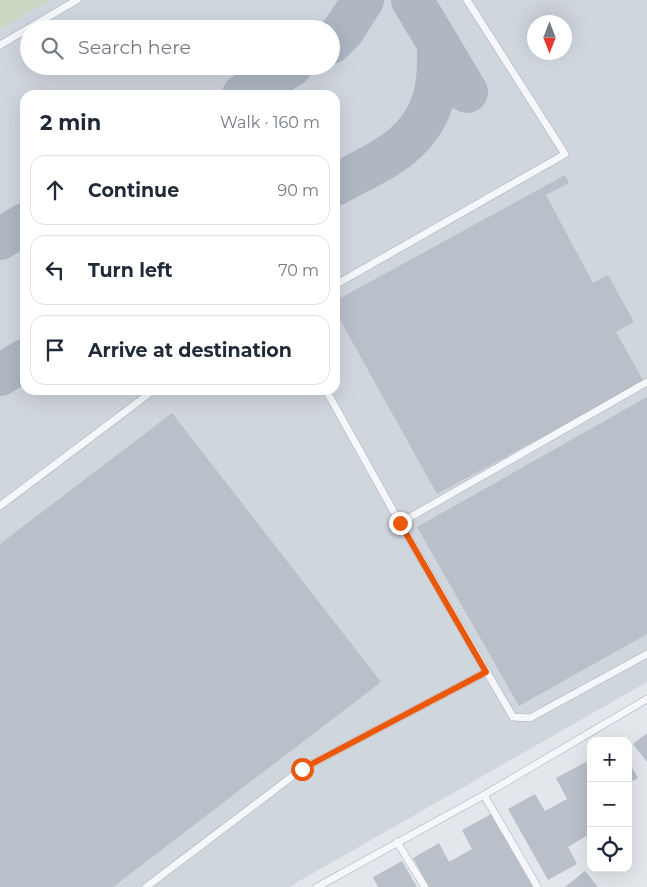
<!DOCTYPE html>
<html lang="en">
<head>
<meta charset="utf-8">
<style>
  :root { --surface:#fff; --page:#f2f2f3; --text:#1f2937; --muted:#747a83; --line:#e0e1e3 }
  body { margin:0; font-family:Montserrat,sans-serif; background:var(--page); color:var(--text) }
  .controls { position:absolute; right:15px; bottom:15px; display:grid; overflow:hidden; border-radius:10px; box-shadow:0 5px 20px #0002 }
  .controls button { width:45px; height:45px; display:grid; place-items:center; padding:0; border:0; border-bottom:1px solid var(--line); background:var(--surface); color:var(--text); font:25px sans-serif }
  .compass { position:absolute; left:527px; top:15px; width:45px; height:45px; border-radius:50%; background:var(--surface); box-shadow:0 5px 20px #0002; rotate:180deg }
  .stop { position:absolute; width:15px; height:15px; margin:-11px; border:4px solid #ea580c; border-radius:50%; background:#fff }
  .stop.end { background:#ea580c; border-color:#fff; box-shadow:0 1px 5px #0008 }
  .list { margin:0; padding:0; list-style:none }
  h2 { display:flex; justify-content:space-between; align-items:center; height:65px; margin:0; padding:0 20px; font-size:21px }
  h2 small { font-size:16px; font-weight:400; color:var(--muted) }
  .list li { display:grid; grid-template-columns:32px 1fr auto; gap:15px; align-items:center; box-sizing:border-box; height:70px; margin:0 10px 10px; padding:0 10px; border:1px solid var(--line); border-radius:15px }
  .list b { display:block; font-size:19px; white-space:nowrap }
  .list em { font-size:16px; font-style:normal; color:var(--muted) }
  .icon { flex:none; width:28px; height:28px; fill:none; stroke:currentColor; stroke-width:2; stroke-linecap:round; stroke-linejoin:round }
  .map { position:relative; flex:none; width:647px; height:887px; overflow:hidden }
  .search { position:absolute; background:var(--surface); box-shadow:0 5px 20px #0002; left:20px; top:20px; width:320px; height:55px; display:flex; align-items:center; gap:12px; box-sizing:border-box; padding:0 18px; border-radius:28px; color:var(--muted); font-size:19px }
  .panel { position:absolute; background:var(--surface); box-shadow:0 5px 20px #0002; left:20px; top:90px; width:320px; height:305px; border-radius:15px }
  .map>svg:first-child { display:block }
</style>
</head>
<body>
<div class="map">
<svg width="647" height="887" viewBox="0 0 647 887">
  <rect width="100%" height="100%" fill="#e3e7ec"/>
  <!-- built -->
  <path fill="#d0d6de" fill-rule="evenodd" d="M0,0h647v682l-358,205h-289zM534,22h30v30h-30zM29,29h302v37h-302zM25,95h310v295h-310z"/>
  <!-- green -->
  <polygon fill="#c9d7c3" points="2,0 50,0 0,29 0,1"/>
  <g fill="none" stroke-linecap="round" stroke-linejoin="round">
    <!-- taxiway -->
    <g stroke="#aeb7c2" stroke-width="42">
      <polyline points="412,0 467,92"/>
      <polyline points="331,43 343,31 363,0"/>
      <polyline points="243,95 291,66"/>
      <path d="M335,185c42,-23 86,-38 99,-89 5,-17 4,-36 4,-53"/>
      <polyline points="0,239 25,224"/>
      <polyline points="0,375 25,360"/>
    </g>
  </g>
  <!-- building -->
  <g fill="#b9c0ca">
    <polygon points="565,175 569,183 546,195 593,283 608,275 634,322 616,332 644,382 437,494 335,311 335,301"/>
    <polygon points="647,397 647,634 519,706 417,527"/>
    <polygon points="172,413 381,682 113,887 0,887 0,544"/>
    <polygon points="647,733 647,762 633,744"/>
    <polygon points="628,761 638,778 628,783"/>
    <polygon points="586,762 591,771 591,844 586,836 568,847 577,864 548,880 508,809 535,794 545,811 567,799 556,778"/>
    <polygon points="491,814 533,887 429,887 413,858 439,843 449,862 472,849 462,830"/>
    <polygon points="402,861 417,887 378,887 373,877"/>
    <polygon points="585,871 598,887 565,887"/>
  </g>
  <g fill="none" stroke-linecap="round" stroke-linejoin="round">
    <defs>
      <g id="service">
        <polyline points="0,45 77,0"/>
        <polyline points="335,285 565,154 467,0"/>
        <polyline points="326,390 400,523 513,717 530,718 647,654"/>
        <polyline points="0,506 154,390"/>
        <polyline points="400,523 647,382"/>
        <polyline points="484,795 537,886"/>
        <polyline points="397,842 425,887"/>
        <polyline points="146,887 302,769 486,672"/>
        <polyline points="317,887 484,795 647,699"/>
      </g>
    </defs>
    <!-- service casing -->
    <use href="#service" stroke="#a7aeb7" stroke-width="8"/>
    <!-- service -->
    <use href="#service" stroke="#f6f7fa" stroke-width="7"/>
  </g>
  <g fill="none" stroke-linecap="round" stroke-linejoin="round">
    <!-- route -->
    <polyline stroke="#ea580c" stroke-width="6" points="302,769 486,672 400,523"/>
  </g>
</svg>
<div class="controls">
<button>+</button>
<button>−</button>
<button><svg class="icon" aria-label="locate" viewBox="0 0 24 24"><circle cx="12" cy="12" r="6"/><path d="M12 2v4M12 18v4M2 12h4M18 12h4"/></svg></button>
</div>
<svg class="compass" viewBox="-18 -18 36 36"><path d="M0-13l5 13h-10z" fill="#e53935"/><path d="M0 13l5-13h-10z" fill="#747a83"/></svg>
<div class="stop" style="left:302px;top:769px"></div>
<div class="stop end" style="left:400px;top:523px"></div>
<div class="search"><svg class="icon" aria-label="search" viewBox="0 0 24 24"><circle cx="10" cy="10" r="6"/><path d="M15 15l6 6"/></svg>Search here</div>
<section class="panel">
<h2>2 min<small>Walk · 160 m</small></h2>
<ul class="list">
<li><svg class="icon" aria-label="ahead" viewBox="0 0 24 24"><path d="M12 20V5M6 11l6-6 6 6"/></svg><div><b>Continue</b></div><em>90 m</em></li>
<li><svg class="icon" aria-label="left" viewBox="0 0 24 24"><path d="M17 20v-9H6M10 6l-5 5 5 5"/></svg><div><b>Turn left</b></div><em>70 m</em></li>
<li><svg class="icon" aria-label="arrive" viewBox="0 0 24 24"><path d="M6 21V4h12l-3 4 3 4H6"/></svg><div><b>Arrive at destination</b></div></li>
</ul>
</section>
</div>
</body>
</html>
